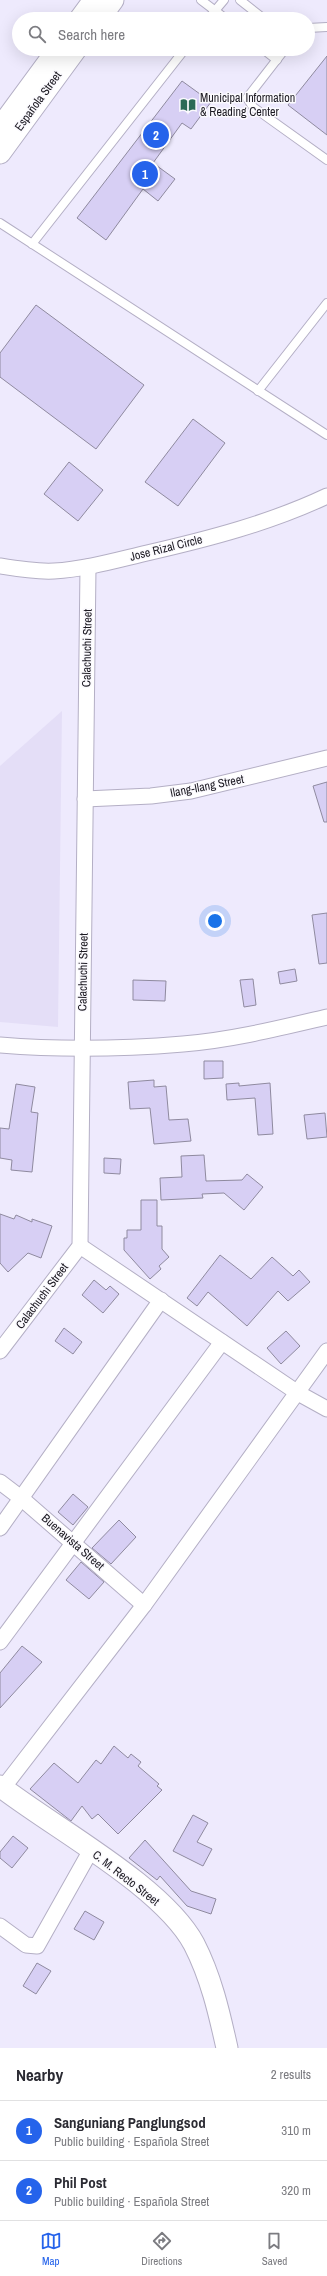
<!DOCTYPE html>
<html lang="en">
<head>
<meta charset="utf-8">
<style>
  :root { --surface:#fff; --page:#f2f2f3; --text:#2b2b33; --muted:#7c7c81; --line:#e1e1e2; --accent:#2563eb }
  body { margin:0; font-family:"Archivo Narrow",sans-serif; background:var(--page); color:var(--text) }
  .you { position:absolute; left:215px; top:921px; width:14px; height:14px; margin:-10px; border:3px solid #fff; border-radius:50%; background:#1a73e8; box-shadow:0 0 0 6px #1a73e833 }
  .badge { display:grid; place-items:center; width:26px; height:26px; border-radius:50%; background:var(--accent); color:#fff; font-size:13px; font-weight:700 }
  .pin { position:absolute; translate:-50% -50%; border:2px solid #fff; box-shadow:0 1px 4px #0006 }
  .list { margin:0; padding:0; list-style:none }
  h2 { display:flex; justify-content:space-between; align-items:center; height:52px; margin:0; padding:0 16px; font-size:17px }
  h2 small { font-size:13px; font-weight:400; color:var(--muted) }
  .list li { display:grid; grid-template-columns:26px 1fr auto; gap:12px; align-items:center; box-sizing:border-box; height:60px; padding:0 16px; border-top:1px solid var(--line) }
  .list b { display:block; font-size:15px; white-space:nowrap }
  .list p { margin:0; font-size:13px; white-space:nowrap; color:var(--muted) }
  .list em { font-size:13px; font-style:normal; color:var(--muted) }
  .icon { flex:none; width:22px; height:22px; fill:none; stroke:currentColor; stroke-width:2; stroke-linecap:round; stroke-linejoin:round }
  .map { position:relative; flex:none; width:327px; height:2048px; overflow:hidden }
  .search { position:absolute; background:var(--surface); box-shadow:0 4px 16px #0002; left:12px; right:12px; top:12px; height:44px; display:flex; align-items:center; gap:10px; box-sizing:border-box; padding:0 14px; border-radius:22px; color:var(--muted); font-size:15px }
  .sheet { height:172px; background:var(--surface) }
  nav { display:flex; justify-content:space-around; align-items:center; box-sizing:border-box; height:56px; border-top:1px solid var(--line); background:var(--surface); font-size:11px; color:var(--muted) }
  nav a { display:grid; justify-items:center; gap:2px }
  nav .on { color:var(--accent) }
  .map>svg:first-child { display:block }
</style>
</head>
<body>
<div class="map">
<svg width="327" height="2048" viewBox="0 0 327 2048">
  <rect width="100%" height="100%" fill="#eeeafd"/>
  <!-- built -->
  <polygon fill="#e4def7" points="62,711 58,1027 0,1022 0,766"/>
  <!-- building -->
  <g fill="#d7cff4" stroke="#8f8a9f">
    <polygon points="327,56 327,135 288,105"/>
    <polygon points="182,81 211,102 191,129 182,123 153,163 175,179 158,201 143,189 106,240 77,218"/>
    <polygon points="36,305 144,385 96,449 0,377 0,353"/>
    <polygon points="193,419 225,443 178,506 145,482"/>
    <polygon points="69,462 103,490 78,521 44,494"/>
    <polygon points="327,782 327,822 324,822 313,786"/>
    <polygon points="327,913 327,963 319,964 312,915"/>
    <polygon points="295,969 297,981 280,984 278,972"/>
    <polygon points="253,979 256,1005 244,1007 240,980"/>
    <polygon points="133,980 166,981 165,1001 133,1000"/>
    <polygon points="204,1061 223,1061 223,1078 204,1079"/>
    <polygon points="154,1080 154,1087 166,1086 169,1120 188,1119 191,1141 154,1144 150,1108 130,1109 128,1082"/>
    <polygon points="239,1083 239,1086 270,1083 273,1134 258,1135 255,1098 227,1100 226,1084"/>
    <polygon points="16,1084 35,1087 31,1112 38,1113 32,1172 11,1170 12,1160 0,1158 0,1128 9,1129"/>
    <polygon points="325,1113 327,1137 307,1139 304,1115"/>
    <polygon points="204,1155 206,1181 242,1180 247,1174 263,1187 244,1210 224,1193 202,1194 203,1198 161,1200 160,1178 182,1177 181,1156"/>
    <polygon points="104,1158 121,1159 120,1174 104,1173"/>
    <polygon points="141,1200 157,1200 157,1226 162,1226 162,1249 169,1257 159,1266 161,1269 150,1279 124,1250 124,1238 127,1238 127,1230 141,1230"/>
    <polygon points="0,1214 14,1219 16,1215 32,1222 32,1219 52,1226 41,1258 28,1253 8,1272 0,1263"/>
    <polygon points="220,1255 251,1279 272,1257 293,1276 299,1270 310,1282 288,1301 278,1291 247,1326 208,1292 197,1306 187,1298"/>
    <polygon points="94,1280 106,1290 110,1286 119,1294 103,1313 82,1295"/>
    <polygon points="64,1328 82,1342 73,1354 55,1341"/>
    <polygon points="286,1331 300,1346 281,1364 267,1348"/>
    <polygon points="73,1494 88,1507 73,1525 58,1512"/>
    <polygon points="119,1520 136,1537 111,1564 92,1548"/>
    <polygon points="81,1562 104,1582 89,1599 66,1580"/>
    <polygon points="22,1646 42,1662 0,1708 0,1673"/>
    <polygon points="114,1746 128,1758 131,1754 141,1762 138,1766 159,1784 157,1786 162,1790 118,1834 98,1814 92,1819 82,1806 71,1821 30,1789 54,1763 78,1783 96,1760 101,1764"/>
    <polygon points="193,1815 208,1823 197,1842 212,1849 203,1866 173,1851"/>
    <polygon points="13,1836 28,1848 12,1868 0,1858 0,1852"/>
    <polygon points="145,1840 191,1891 216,1899 211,1914 187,1906 160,1876 157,1880 129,1858"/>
    <polygon points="85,1911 104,1922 94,1940 74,1929"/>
    <polygon points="37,1963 51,1971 36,1994 23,1986"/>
  </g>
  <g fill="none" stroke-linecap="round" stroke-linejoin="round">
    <defs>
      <g id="lane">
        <polyline points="201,0 226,19"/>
        <polyline points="240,0 264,19"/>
        <polyline points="208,19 224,0"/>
        <polyline points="308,28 327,27"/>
        <polyline points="263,49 277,60"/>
        <polyline points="285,49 247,98 253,107 327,160"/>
        <polyline points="0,223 327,435"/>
        <polyline points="32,244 185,49"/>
        <polyline points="258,391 327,303"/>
      </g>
      <g id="street">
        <path d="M0,566c18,3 36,6 54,5 32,-2 63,-11 93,-18 61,-14 123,-30 180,-57"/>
        <polyline points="85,799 151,796 191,791 327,758"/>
        <path d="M0,1045c60,5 123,4 183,-1 49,-4 97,-16 144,-27"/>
        <polyline points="80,1246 298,1393 327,1409"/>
        <polyline points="0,1351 80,1246 88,567"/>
        <polyline points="0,1482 21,1498 144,1605"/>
        <polyline points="0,1528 161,1300"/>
        <polyline points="0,1642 222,1342"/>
        <polyline points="3,1788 144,1605 327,1351"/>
        <polyline points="0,1926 26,1945 37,1946 91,1850"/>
      </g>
      <g id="secondary">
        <polyline points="80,19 94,0"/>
        <polyline points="99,19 113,0"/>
        <polyline points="0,128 58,49"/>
        <polyline points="0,153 76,49"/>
        <path d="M0,1786c54,42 163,100 194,158 17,33 25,68 33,104"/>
      </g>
    </defs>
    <!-- lane casing -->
    <use href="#lane" stroke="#b4afc5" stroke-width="10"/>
    <!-- street casing -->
    <use href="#street" stroke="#b4afc5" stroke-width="17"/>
    <!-- secondary casing -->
    <use href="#secondary" stroke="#b4afc5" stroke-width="23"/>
    <!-- lane -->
    <use href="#lane" stroke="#fff" stroke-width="8"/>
    <!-- street -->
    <use href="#street" stroke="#fff" stroke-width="15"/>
    <!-- secondary -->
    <use href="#secondary" stroke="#fff" stroke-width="21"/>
  </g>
  <!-- icons -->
  <defs>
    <symbol id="library-bare" viewBox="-9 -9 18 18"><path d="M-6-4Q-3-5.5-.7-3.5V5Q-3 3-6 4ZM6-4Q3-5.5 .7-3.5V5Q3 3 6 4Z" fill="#2b6956" stroke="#fbfafe" stroke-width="2.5" paint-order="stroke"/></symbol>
  </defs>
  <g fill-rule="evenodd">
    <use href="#library-bare" x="177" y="94" width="22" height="22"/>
  </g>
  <g text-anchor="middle" stroke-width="3" stroke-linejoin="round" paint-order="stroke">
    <!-- poi labels -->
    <g font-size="12" fill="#1b1921" stroke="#fbfafe" text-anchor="start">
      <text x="200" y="102">Municipal Information<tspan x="200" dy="14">&amp; Reading Center</tspan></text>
    </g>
    <!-- street labels -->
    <g font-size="12" fill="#1b1921" stroke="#fbfafe">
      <text transform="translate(38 101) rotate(-54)" y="4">Española Street</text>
      <text transform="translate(166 548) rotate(-14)" y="4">Jose Rizal Circle</text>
      <text transform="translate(87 648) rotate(-89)" y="4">Calachuchi Street</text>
      <text transform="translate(207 786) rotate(-11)" y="4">Ilang-Ilang Street</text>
      <text transform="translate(83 972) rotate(-89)" y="4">Calachuchi Street</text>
      <text transform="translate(42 1296) rotate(-53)" y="4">Calachuchi Street</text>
      <text transform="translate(73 1542) rotate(41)" y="4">Buenavista Street</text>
      <text transform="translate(126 1878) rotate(38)" y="4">C. M. Recto Street</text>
    </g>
  </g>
</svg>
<div class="you"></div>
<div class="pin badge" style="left:145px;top:174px">1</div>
<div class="pin badge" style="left:156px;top:135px">2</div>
<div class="search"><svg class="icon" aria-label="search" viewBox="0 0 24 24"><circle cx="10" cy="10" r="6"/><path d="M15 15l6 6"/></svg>Search here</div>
</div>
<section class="sheet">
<h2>Nearby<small>2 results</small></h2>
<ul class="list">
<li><span class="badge">1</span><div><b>Sanguniang Panglungsod</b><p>Public building · Española Street</p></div><em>310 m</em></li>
<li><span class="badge">2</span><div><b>Phil Post</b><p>Public building · Española Street</p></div><em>320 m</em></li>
</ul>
</section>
<nav>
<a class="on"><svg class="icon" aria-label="map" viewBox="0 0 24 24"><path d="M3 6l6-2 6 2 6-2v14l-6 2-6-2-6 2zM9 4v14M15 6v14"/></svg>Map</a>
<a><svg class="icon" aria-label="directions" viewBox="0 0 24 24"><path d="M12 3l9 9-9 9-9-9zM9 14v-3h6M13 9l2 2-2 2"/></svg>Directions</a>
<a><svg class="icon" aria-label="saved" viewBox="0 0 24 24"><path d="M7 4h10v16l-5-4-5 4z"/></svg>Saved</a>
</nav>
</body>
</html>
